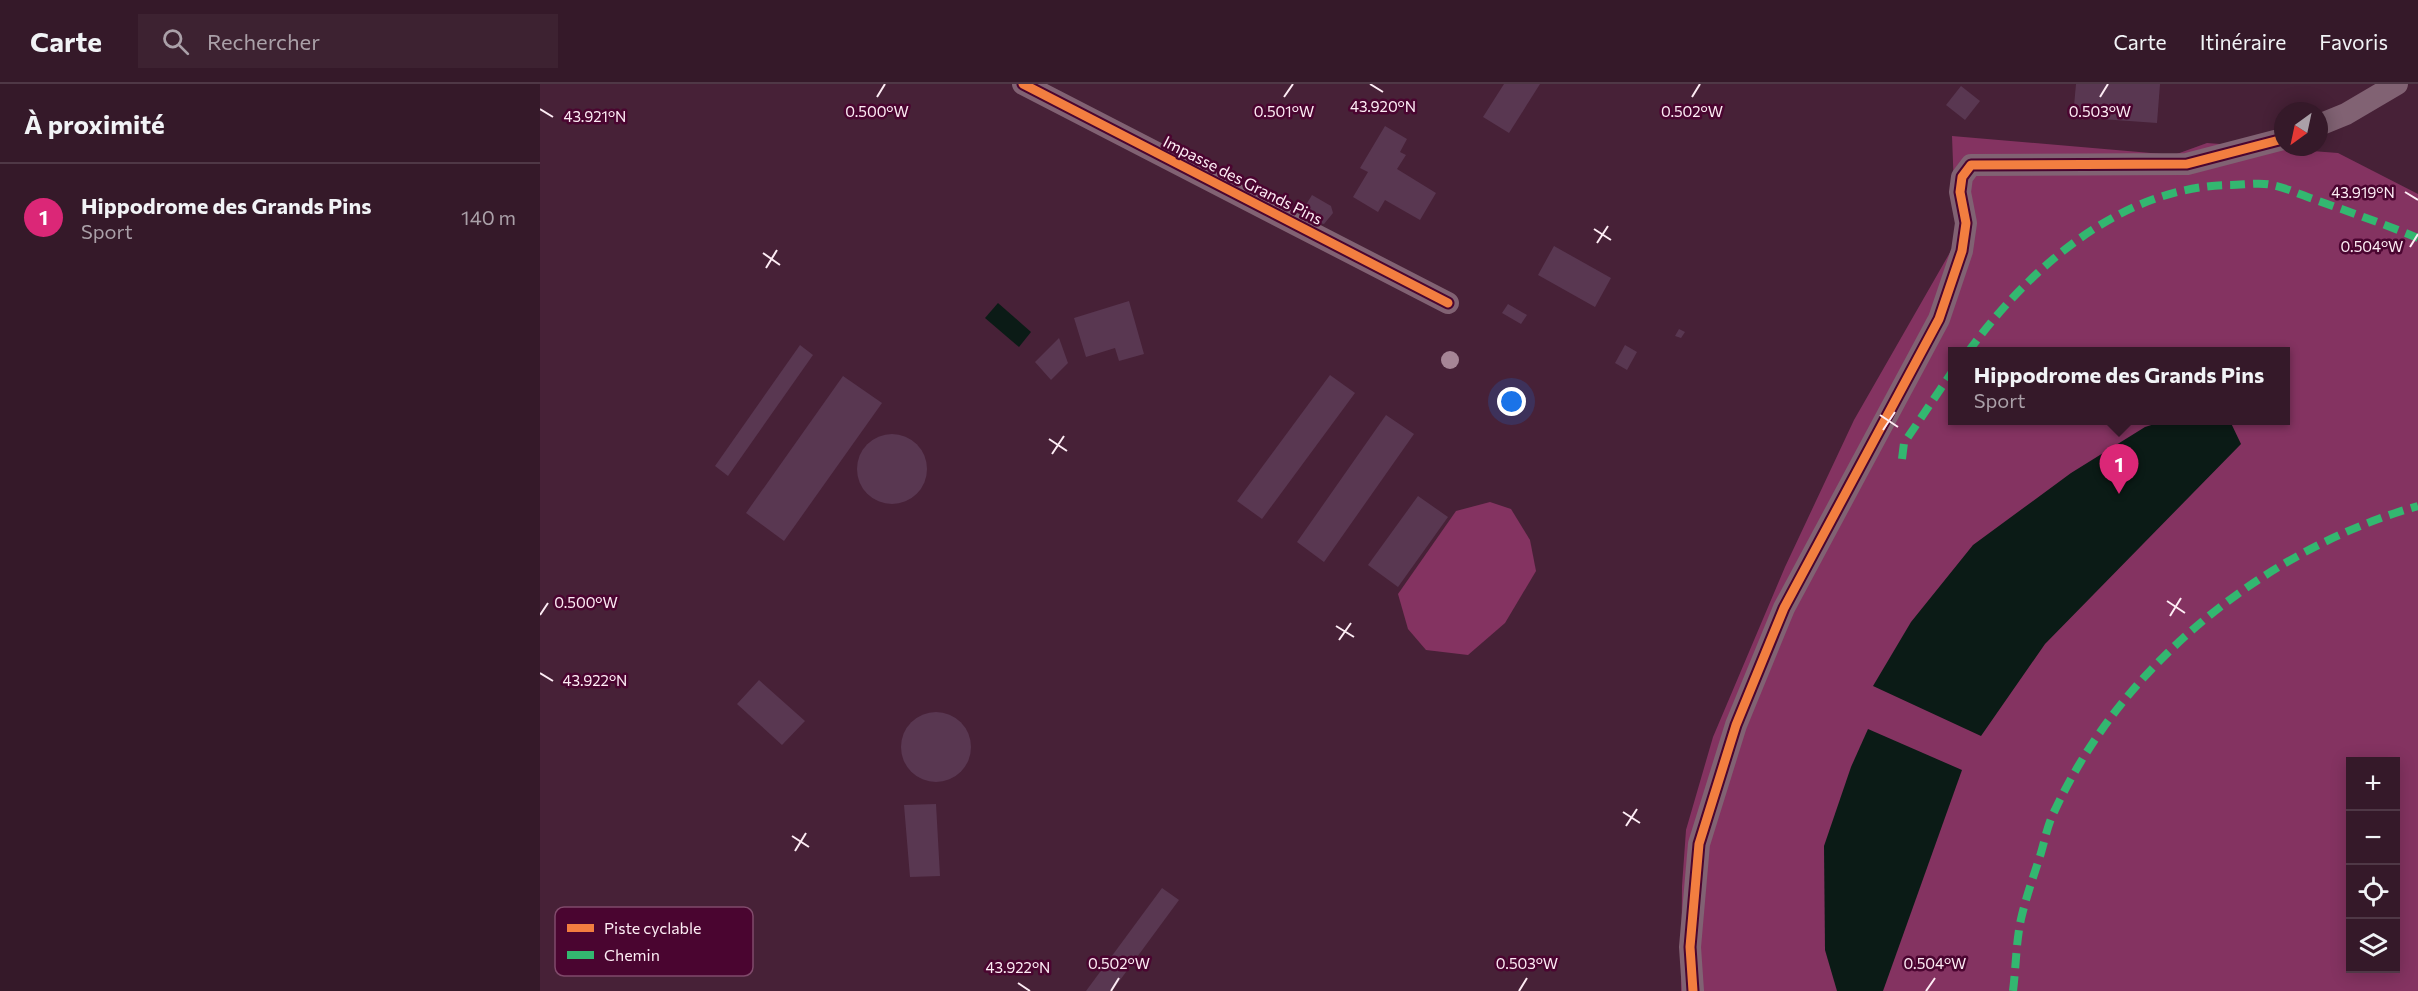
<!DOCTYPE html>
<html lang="fr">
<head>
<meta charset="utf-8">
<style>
  :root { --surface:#351929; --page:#3d2231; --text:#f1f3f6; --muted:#aaa0a8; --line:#4f3846; --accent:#db2777 }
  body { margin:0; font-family:Commissioner,sans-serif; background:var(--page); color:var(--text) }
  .controls { position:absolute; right:18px; bottom:18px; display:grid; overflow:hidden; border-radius:0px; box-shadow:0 3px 15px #0003 }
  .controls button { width:54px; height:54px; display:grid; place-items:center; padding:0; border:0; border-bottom:2px solid var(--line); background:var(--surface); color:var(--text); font:30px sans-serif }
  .compass { position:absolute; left:1734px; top:18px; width:54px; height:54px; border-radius:50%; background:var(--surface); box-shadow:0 3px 15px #0003; rotate:213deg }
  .you { position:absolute; left:972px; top:318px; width:21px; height:21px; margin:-15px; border:4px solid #fff; border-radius:50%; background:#1a73e8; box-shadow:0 0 0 9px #1a73e833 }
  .badge { display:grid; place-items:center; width:39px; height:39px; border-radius:50%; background:var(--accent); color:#fff; font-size:20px; font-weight:700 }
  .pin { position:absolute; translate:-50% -50px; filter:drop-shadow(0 2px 3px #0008) }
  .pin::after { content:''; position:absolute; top:32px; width:21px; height:18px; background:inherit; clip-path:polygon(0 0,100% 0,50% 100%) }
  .popup { position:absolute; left:1408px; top:263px; width:342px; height:78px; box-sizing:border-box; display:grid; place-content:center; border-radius:0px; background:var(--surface); filter:drop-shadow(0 2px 4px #0005); font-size:20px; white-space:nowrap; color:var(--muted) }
  .popup b { font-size:22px; color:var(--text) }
  .popup::after { content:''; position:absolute; left:50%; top:100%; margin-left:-12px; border:12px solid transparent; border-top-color:var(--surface) }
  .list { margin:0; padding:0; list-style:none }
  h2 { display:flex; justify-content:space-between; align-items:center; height:78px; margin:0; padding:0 24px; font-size:26px }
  h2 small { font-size:20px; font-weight:400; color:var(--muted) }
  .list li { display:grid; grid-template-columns:39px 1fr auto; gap:18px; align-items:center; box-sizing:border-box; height:108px; padding:0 24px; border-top:2px solid var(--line) }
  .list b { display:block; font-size:22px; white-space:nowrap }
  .list p { margin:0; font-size:20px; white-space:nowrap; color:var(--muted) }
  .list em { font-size:20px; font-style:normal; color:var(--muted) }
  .icon { flex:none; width:33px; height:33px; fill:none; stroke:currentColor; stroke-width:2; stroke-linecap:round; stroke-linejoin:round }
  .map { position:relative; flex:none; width:1878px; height:907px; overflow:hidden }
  header { display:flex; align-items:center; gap:36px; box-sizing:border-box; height:84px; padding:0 30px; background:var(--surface); border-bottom:2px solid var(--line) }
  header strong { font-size:28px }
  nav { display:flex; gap:33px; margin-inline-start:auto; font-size:21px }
  .search { width:420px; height:54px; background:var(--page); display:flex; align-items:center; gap:15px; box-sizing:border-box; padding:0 21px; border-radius:0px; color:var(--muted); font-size:22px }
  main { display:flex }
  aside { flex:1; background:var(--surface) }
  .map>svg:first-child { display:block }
</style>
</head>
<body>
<header>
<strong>Carte</strong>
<div class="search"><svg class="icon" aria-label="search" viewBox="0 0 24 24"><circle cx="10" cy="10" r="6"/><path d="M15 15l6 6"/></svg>Rechercher</div>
<nav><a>Carte</a><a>Itinéraire</a><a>Favoris</a></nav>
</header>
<main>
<aside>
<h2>À proximité<small></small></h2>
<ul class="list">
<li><span class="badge">1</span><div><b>Hippodrome des Grands Pins</b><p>Sport</p></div><em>140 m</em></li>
</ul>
</aside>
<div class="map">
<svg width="1878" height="907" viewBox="0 0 1878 907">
  <rect width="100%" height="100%" fill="#472137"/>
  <!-- green -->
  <g fill="#843361" fill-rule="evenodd">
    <path d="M1412,52l222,19 33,-12 131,10 80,41v797h-737l1,-105 4,-56 27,-93 72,-170 69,-147 102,-178zM1412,268h334v68h-334zM1810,678h46v206h-46z"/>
    <polygon points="950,418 971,425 990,456 996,487 965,539 928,571 886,566 868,545 858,510 916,427"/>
  </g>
  <!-- water -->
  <g fill="#0b1b16">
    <polygon points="458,219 491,248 479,263 445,234"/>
    <polygon points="1624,337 1690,337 1701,360 1505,560 1441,652 1333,602 1371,538 1433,461 1531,389 1605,343"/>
    <polygon points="1328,645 1422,686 1343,907 1297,907 1285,866 1284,762 1311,683"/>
  </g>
  <!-- building -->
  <g fill="#593751">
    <polygon points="964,0 1000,0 969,49 943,33"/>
    <polygon points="1536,0 1620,0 1617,39 1533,33"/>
    <polygon points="1421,2 1440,17 1425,36 1406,21"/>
    <polygon points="845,42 867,55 860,68 866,71 857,85 896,109 880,136 845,116 838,128 813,113 828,88 820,84"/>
    <polygon points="772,111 791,122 793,129 784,140 758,134"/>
    <polygon points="1014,162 1071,194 1055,223 998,191"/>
    <polygon points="589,217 604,270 579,277 575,264 546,273 534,234"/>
    <polygon points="968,220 987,231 981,240 962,229"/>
    <polygon points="1139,245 1145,248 1141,254 1135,252"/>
    <polygon points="519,254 528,279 511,296 495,278"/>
    <polygon points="260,261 273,271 188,392 175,382"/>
    <polygon points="1085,261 1097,268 1087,286 1075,279"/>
    <polygon points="790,291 815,309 722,435 697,417"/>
    <polygon points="303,292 342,319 244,457 206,429"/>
    <polygon points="846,331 874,350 784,478 757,458"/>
    <circle cx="352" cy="385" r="35"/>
    <polygon points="878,412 908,433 858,503 828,481"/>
    <polygon points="219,596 265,637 242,661 197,620"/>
    <circle cx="396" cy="663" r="35"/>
    <polygon points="396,720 400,792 370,793 364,721"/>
    <polygon points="622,804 639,816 572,907 546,907"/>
  </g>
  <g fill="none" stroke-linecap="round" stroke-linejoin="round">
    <!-- minor -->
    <g stroke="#816273" stroke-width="22">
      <polyline points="483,0 908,219"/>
      <polyline points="1779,41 1806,30 1857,0"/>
      <polyline points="1153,907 1150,863 1159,760 1196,641 1244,524 1399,235 1422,167 1426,139 1420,108 1422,93 1431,81 1647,80 1743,55"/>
    </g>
    <!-- quiet -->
    <g stroke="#33b770" stroke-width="8" stroke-dasharray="15 8" stroke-linecap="butt">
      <path d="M1428,268c62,-85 154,-166 263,-167 13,0 29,-3 41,0 15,3 29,10 44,15 34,12 68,24 102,38"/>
      <polyline points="1362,375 1364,359 1412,288"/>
      <path d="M1473,907c3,-24 3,-49 8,-72 5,-22 13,-44 20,-66 4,-14 7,-30 14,-43 68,-146 209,-260 363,-304"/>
    </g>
    <defs>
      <g id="cycleway">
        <polyline points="483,0 908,219"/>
        <polyline points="1153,907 1150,863 1159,760 1196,641 1244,524 1399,235 1422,167 1426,139 1420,108 1422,93 1431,81 1647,80 1743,55"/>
      </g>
    </defs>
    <!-- cycleway casing -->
    <use href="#cycleway" stroke="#4a0530" stroke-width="13"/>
    <!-- cycleway -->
    <use href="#cycleway" stroke="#f27e40" stroke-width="9"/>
  </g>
  <!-- trees -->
  <g fill="#a68596">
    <circle cx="910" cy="276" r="9"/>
    <circle cx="971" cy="316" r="9"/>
  </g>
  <!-- ticks -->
  <path fill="none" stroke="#fdecf4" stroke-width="2" d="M830,0l13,8M337,13l8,-13M744,13l9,-13M1152,13l8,-13M1560,13l8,-13M0,25l13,8M1865,108l13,8M1054,145l17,11M1057,159l11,-17M1870,163l8,-13M223,169l17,12M226,184l11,-18M1340,331l18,12M1343,346l12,-18M509,355l18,12M512,370l12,-18M1627,517l18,12M0,531l8,-12M1630,532l11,-18M796,542l18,11M799,556l12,-17M0,589l13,8M1083,728l17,11M1086,742l11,-17M252,752l17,11M255,767l11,-18M478,899l12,8M571,907l8,-13M979,907l8,-13M1386,907l9,-13"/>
  <g text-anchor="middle" stroke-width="5" stroke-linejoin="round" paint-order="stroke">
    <!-- street labels -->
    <g font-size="16" fill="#fdecf4" stroke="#4a0530">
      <text transform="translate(703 96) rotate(27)" y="6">Impasse des Grands Pins</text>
    </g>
  </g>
  <!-- legend -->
  <rect x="15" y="823" width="198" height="69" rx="9" fill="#4a0530" stroke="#804a6b" stroke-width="1.5"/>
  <rect x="27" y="840" width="27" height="8" fill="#f27e40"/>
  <rect x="27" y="867" width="27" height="8" fill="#33b770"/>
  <g font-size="16" fill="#fdecf4">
    <text x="64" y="850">Piste cyclable</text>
    <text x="64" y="877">Chemin</text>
  </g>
  <g font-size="15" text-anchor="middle" fill="#fdecf4" stroke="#4a0530" stroke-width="5" stroke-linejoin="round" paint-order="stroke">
    <text x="843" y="28">43.920°N</text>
    <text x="337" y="33">0.500°W</text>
    <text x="744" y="33">0.501°W</text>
    <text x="1152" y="33">0.502°W</text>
    <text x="1560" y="33">0.503°W</text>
    <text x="55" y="38">43.921°N</text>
    <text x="1823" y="114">43.919°N</text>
    <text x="1832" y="168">0.504°W</text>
    <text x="46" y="524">0.500°W</text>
    <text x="55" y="602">43.922°N</text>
    <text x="579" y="885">0.502°W</text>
    <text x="987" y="885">0.503°W</text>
    <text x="1395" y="885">0.504°W</text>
    <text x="478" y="889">43.922°N</text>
  </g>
</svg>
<div class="controls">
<button>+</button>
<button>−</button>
<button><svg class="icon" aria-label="locate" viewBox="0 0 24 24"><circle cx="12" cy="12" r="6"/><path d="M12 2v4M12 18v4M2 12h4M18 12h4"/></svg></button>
<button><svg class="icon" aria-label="layers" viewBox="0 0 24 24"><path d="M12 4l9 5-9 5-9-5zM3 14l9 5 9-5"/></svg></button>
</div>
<svg class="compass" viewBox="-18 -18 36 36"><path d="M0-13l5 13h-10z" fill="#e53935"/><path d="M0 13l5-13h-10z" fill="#aaa0a8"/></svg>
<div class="you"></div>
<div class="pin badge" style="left:1579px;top:410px">1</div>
<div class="popup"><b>Hippodrome des Grands Pins</b>Sport</div>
</div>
</main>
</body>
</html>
